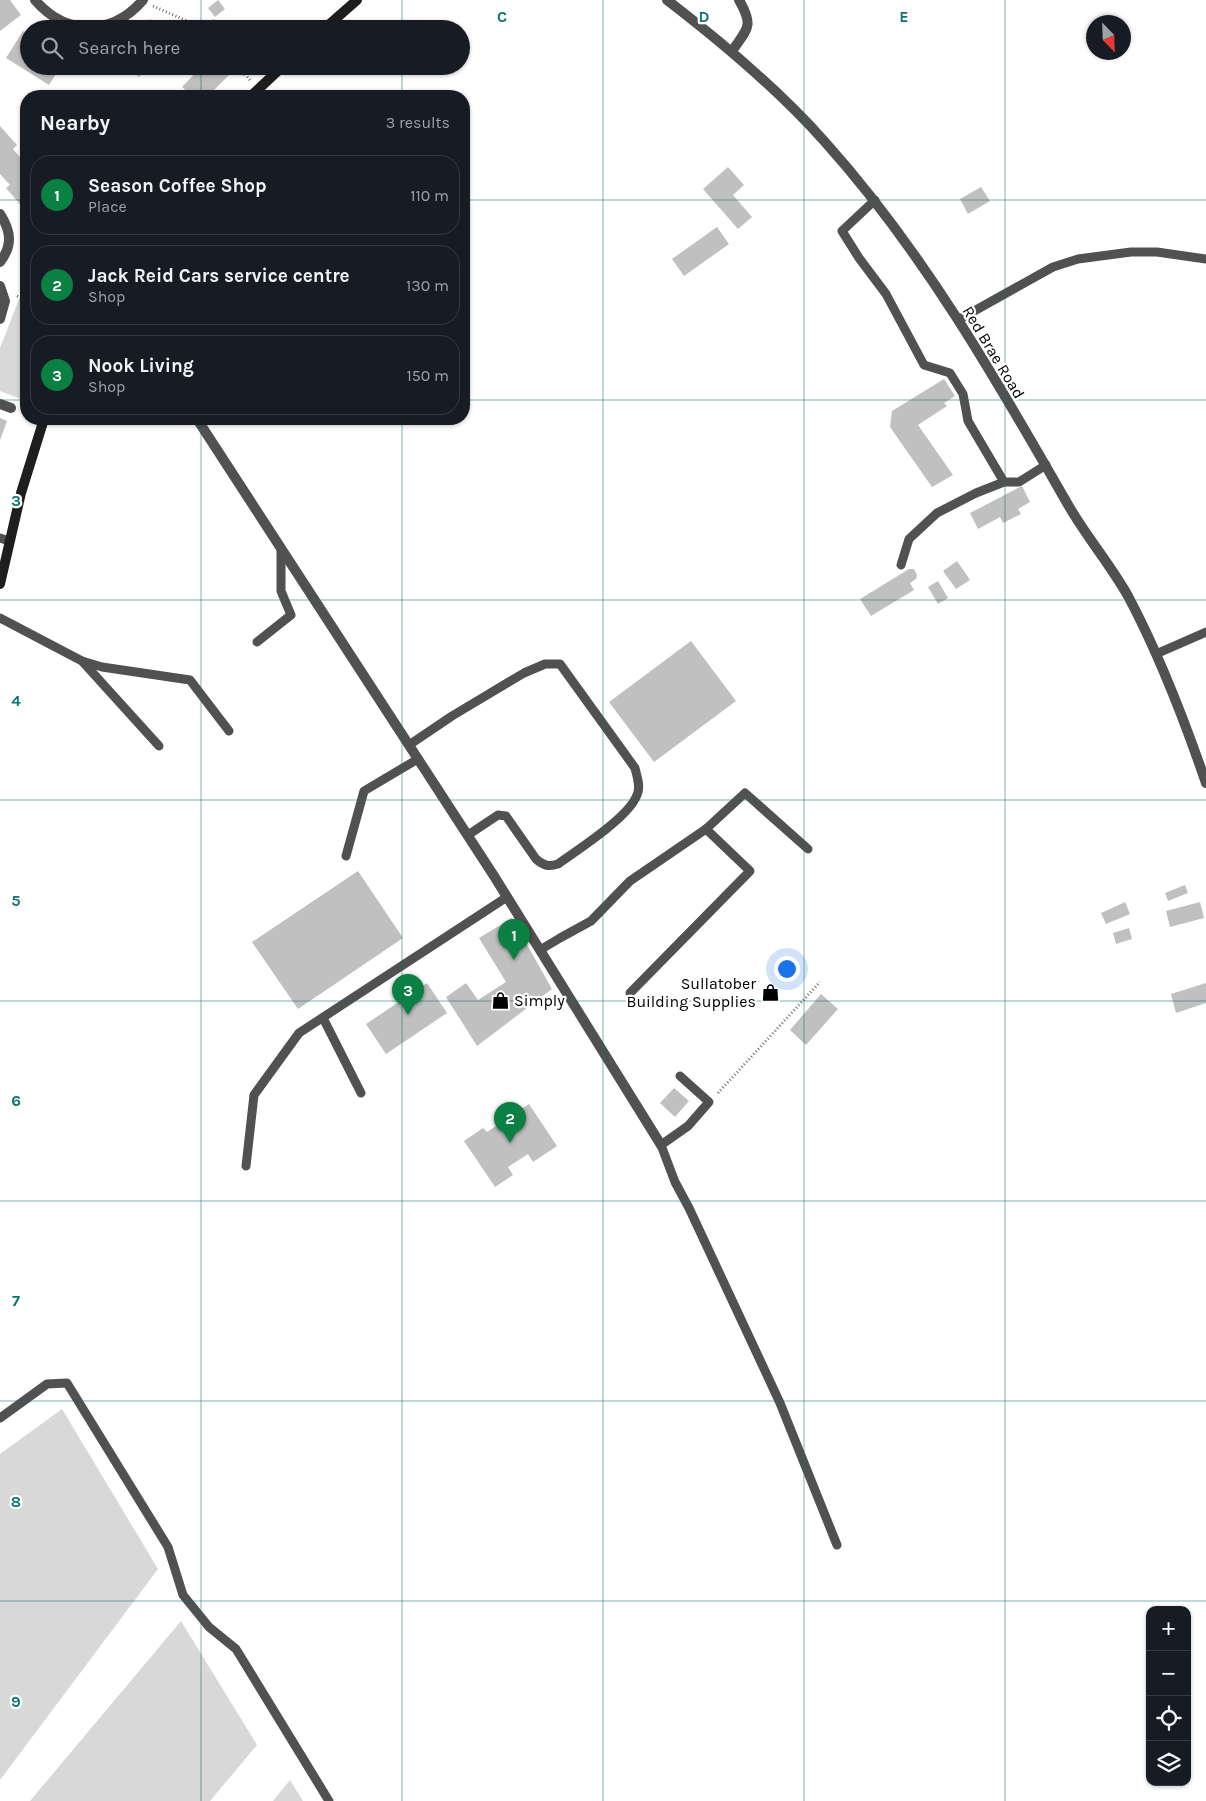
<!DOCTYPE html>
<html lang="en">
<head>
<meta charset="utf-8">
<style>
  :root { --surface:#171b24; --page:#242831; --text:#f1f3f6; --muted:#9ea1a6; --line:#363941; --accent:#0b8043 }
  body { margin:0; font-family:Karla,sans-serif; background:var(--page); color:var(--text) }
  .controls { position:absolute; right:15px; bottom:15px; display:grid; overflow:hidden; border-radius:10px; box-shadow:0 1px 4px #0004 }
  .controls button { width:45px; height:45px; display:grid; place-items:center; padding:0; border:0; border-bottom:1px solid var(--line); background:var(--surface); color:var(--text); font:25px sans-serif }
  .compass { position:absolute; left:1086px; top:15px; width:45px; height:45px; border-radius:50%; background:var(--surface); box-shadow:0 1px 4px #0004; rotate:157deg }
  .you { position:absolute; left:786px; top:968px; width:18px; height:18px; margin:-12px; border:4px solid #fff; border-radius:50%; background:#1a73e8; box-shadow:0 0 0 8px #1a73e833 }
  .badge { display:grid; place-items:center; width:32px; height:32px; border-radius:50%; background:var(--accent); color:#fff; font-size:16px; font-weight:700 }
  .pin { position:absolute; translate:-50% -41px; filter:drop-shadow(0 1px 2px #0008) }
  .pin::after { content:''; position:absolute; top:26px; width:18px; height:15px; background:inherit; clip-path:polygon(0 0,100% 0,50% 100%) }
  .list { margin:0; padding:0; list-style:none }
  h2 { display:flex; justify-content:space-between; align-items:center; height:65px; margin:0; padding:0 20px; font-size:21px }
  h2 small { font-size:16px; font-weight:400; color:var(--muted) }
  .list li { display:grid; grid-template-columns:32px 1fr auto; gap:15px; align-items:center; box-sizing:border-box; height:80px; margin:0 10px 10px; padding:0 10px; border:1px solid var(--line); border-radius:20px }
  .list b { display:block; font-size:19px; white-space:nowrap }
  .list p { margin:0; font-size:16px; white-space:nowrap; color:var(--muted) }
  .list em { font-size:16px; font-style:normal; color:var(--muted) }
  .icon { flex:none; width:28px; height:28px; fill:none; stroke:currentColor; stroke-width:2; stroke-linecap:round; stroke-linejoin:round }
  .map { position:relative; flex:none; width:1206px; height:1801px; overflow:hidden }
  .search { position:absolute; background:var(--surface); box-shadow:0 1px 4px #0004; left:20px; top:20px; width:450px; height:55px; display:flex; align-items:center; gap:12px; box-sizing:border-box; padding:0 18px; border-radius:28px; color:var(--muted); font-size:19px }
  .panel { position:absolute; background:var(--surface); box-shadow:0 1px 4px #0004; left:20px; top:90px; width:450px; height:335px; border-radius:20px }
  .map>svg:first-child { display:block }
</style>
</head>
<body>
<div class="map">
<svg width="1206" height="1801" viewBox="0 0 1206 1801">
  <rect width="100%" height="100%" fill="#fff"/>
  <!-- green -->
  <g fill="#d8d8d8">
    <polygon points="19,299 26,302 26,401 0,391 0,348"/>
    <polygon points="62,1409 158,1569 0,1780 0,1454"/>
    <polygon points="181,1621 257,1745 210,1801 30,1801"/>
    <polygon points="290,1780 303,1801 273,1801"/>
  </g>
  <!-- building -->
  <g fill="#c0c0c0">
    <polygon points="0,0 10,0 21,15 0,31"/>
    <polygon points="218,0 225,9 215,17 208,8"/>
    <polygon points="150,19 161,29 141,29"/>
    <polygon points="214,19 221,29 210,29 207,24"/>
    <polygon points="244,20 250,29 233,29"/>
    <polygon points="23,31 29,35 29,66 61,66 49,85 6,58"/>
    <polygon points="127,66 149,66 139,77"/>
    <polygon points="202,66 220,66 229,75 208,96 192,96 182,87"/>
    <polygon points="0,126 17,145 13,149 26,164 26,220 20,212 24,209 6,188 10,185 0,174"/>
    <polygon points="728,167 744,185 733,195 752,217 738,229 703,189"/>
    <polygon points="981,187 990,201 968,214 960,199"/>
    <polygon points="717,227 729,244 684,276 672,259"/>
    <polygon points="944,379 955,396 944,403 947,406 918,425 953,475 932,487 890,427 892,411"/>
    <polygon points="0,418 7,421 0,440"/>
    <polygon points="1022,486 1030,502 1018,509 1021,514 1003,523 1000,517 978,529 970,513"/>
    <polygon points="957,561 970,580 956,589 943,571"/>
    <polygon points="909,569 914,569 917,575 916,579 910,583 914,590 871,616 860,599"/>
    <polygon points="938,581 948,598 938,604 928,587"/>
    <polygon points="691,641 736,701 654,762 609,702"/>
    <polygon points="358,871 403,938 298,1009 252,942"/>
    <polygon points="1185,885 1188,893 1168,901 1165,893"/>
    <polygon points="1125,902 1130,914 1106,924 1101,913"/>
    <polygon points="1200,902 1204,918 1170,927 1166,911"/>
    <polygon points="512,918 552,989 477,1046 446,997 466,983 478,1000 506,982 479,938"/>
    <polygon points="1129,928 1132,939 1116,944 1113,933"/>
    <polygon points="427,983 447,1013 386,1054 366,1024"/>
    <polygon points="1206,983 1206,1003 1176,1013 1171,994"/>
    <polygon points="821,994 838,1009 806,1045 790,1030"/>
    <polygon points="674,1088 689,1101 675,1117 660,1103"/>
    <polygon points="529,1104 557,1146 533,1162 528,1154 508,1167 513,1175 495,1187 464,1141 483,1128 487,1132"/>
  </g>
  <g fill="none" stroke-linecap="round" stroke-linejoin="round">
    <!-- path -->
    <g stroke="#737373" stroke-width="3" stroke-dasharray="1 2.5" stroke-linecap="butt">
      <polyline points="153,6 205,29"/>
      <polyline points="238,66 250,80"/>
      <polyline points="17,296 26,300"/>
      <polyline points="718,1093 820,982"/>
    </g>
    <!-- service -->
    <g stroke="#515151" stroke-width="9">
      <polyline points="875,200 842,231 859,258 886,294 924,365 950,373 963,394 968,421 1004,482 1019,482 1046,465"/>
      <polyline points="958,320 1053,267 1078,259 1131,252 1157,252 1206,259"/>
      <polyline points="0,538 9,541"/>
      <polyline points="901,565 909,539 937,513 976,493 1004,482"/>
      <polyline points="0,618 82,661 102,667 190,680 229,731"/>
      <polyline points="257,642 291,615 281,591 281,548"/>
      <polyline points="1156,654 1206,632"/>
      <polyline points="82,661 159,746"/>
      <path d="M409,745l43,-29 72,-43 21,-9h15l75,104c2,9 6,19 2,27 -8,22 -58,54 -79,69 -9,3 -14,2 -22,-5l-30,-43 -8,-1 -30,20"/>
      <polyline points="706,829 745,793 808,849"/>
      <polyline points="346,856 364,791 418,759"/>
      <polyline points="540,950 560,938 591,921 630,881 706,829 750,871 630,993"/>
      <polyline points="323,1018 361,1093"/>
      <polyline points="680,1076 709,1102 688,1126 661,1145 675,1182 689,1208 780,1403 837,1545"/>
      <polyline points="246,1166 254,1095 299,1033 507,897"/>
      <polyline points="0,1418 47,1384 67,1383 168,1547 183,1595 209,1627 236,1649 329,1801"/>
    </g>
    <!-- minor -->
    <g stroke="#515151" stroke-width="10">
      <path d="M35,0c31,36 77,36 108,0"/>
      <path d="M732,51c16,-23 22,-25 7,-51"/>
      <path d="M0,214c11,17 13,31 0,48"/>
      <polyline points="0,286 5,301 0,319"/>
      <polyline points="0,404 11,408"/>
      <polyline points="197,419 494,876 661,1145"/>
    </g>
    <!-- tertiary -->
    <path stroke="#515151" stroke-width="10" d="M667,0c56,43 111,89 158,142 97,108 170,235 242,361 18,32 43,61 61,93 32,60 56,123 78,187"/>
    <!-- secondary -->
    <g stroke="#1e1e1e" stroke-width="10">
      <polyline points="324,29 357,0"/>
      <polyline points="251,96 283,66"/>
      <polyline points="0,584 21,493 44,419"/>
    </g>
  </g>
  <!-- grid -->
  <path fill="none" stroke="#0f766e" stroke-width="1" stroke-opacity="0.55" d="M201,0v29M402,0v29M603,0v1801M804,0v1801M1005,0v1801M201,66v30M402,66v30M0,200h26M464,200h742M0,400h26M464,400h742M201,419v1382M402,419v1382M0,600h1206M0,800h1206M0,1001h1206M0,1201h1206M0,1401h1206M0,1601h1206"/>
  <!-- icons -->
  <defs>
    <symbol id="shop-bare" viewBox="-9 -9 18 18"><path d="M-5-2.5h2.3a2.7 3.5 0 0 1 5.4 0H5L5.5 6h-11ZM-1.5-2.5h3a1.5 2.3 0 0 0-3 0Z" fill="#000" stroke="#fff" stroke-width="2.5" paint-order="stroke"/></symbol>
  </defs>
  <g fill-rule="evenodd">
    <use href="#shop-bare" x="758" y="980" width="25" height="25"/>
    <use href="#shop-bare" x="488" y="988" width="25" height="25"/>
  </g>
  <g text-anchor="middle" stroke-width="4.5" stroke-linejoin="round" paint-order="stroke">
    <!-- street labels -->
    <g font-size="16" fill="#000" stroke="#fff">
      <text transform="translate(994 352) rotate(59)" y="6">Red Brae Road</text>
    </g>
    <!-- poi labels -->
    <g font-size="16" fill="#000" stroke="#fff" text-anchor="end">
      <text x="756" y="989">Sullatober<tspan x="756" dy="18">Building Supplies</tspan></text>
      <text x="514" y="1006" text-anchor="start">Simply</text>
    </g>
  </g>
  <g font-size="16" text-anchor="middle" font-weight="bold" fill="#0f766e" stroke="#fff" stroke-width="4.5" stroke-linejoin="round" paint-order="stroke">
    <text x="502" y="22">C</text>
    <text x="704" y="22">D</text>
    <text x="904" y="22">E</text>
    <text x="16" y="506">3</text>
    <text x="16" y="706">4</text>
    <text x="16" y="906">5</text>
    <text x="16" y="1106">6</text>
    <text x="16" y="1306">7</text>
    <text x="16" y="1507">8</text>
    <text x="16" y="1707">9</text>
  </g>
</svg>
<div class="controls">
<button>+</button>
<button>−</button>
<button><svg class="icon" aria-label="locate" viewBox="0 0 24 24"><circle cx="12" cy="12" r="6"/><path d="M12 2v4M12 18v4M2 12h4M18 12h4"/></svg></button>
<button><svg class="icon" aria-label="layers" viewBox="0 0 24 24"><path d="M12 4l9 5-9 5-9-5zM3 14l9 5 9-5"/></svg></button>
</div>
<svg class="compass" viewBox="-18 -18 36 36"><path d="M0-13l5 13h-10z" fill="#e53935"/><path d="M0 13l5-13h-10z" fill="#9ea1a6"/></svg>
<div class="you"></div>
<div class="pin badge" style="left:514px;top:960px">1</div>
<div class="pin badge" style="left:510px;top:1143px">2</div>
<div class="pin badge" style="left:408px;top:1015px">3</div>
<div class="search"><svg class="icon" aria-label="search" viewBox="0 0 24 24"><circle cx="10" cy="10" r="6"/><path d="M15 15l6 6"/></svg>Search here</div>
<section class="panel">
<h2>Nearby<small>3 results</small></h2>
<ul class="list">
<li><span class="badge">1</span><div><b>Season Coffee Shop</b><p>Place</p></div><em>110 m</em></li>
<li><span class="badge">2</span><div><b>Jack Reid Cars service centre</b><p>Shop</p></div><em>130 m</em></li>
<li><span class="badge">3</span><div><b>Nook Living</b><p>Shop</p></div><em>150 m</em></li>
</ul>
</section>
</div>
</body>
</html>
